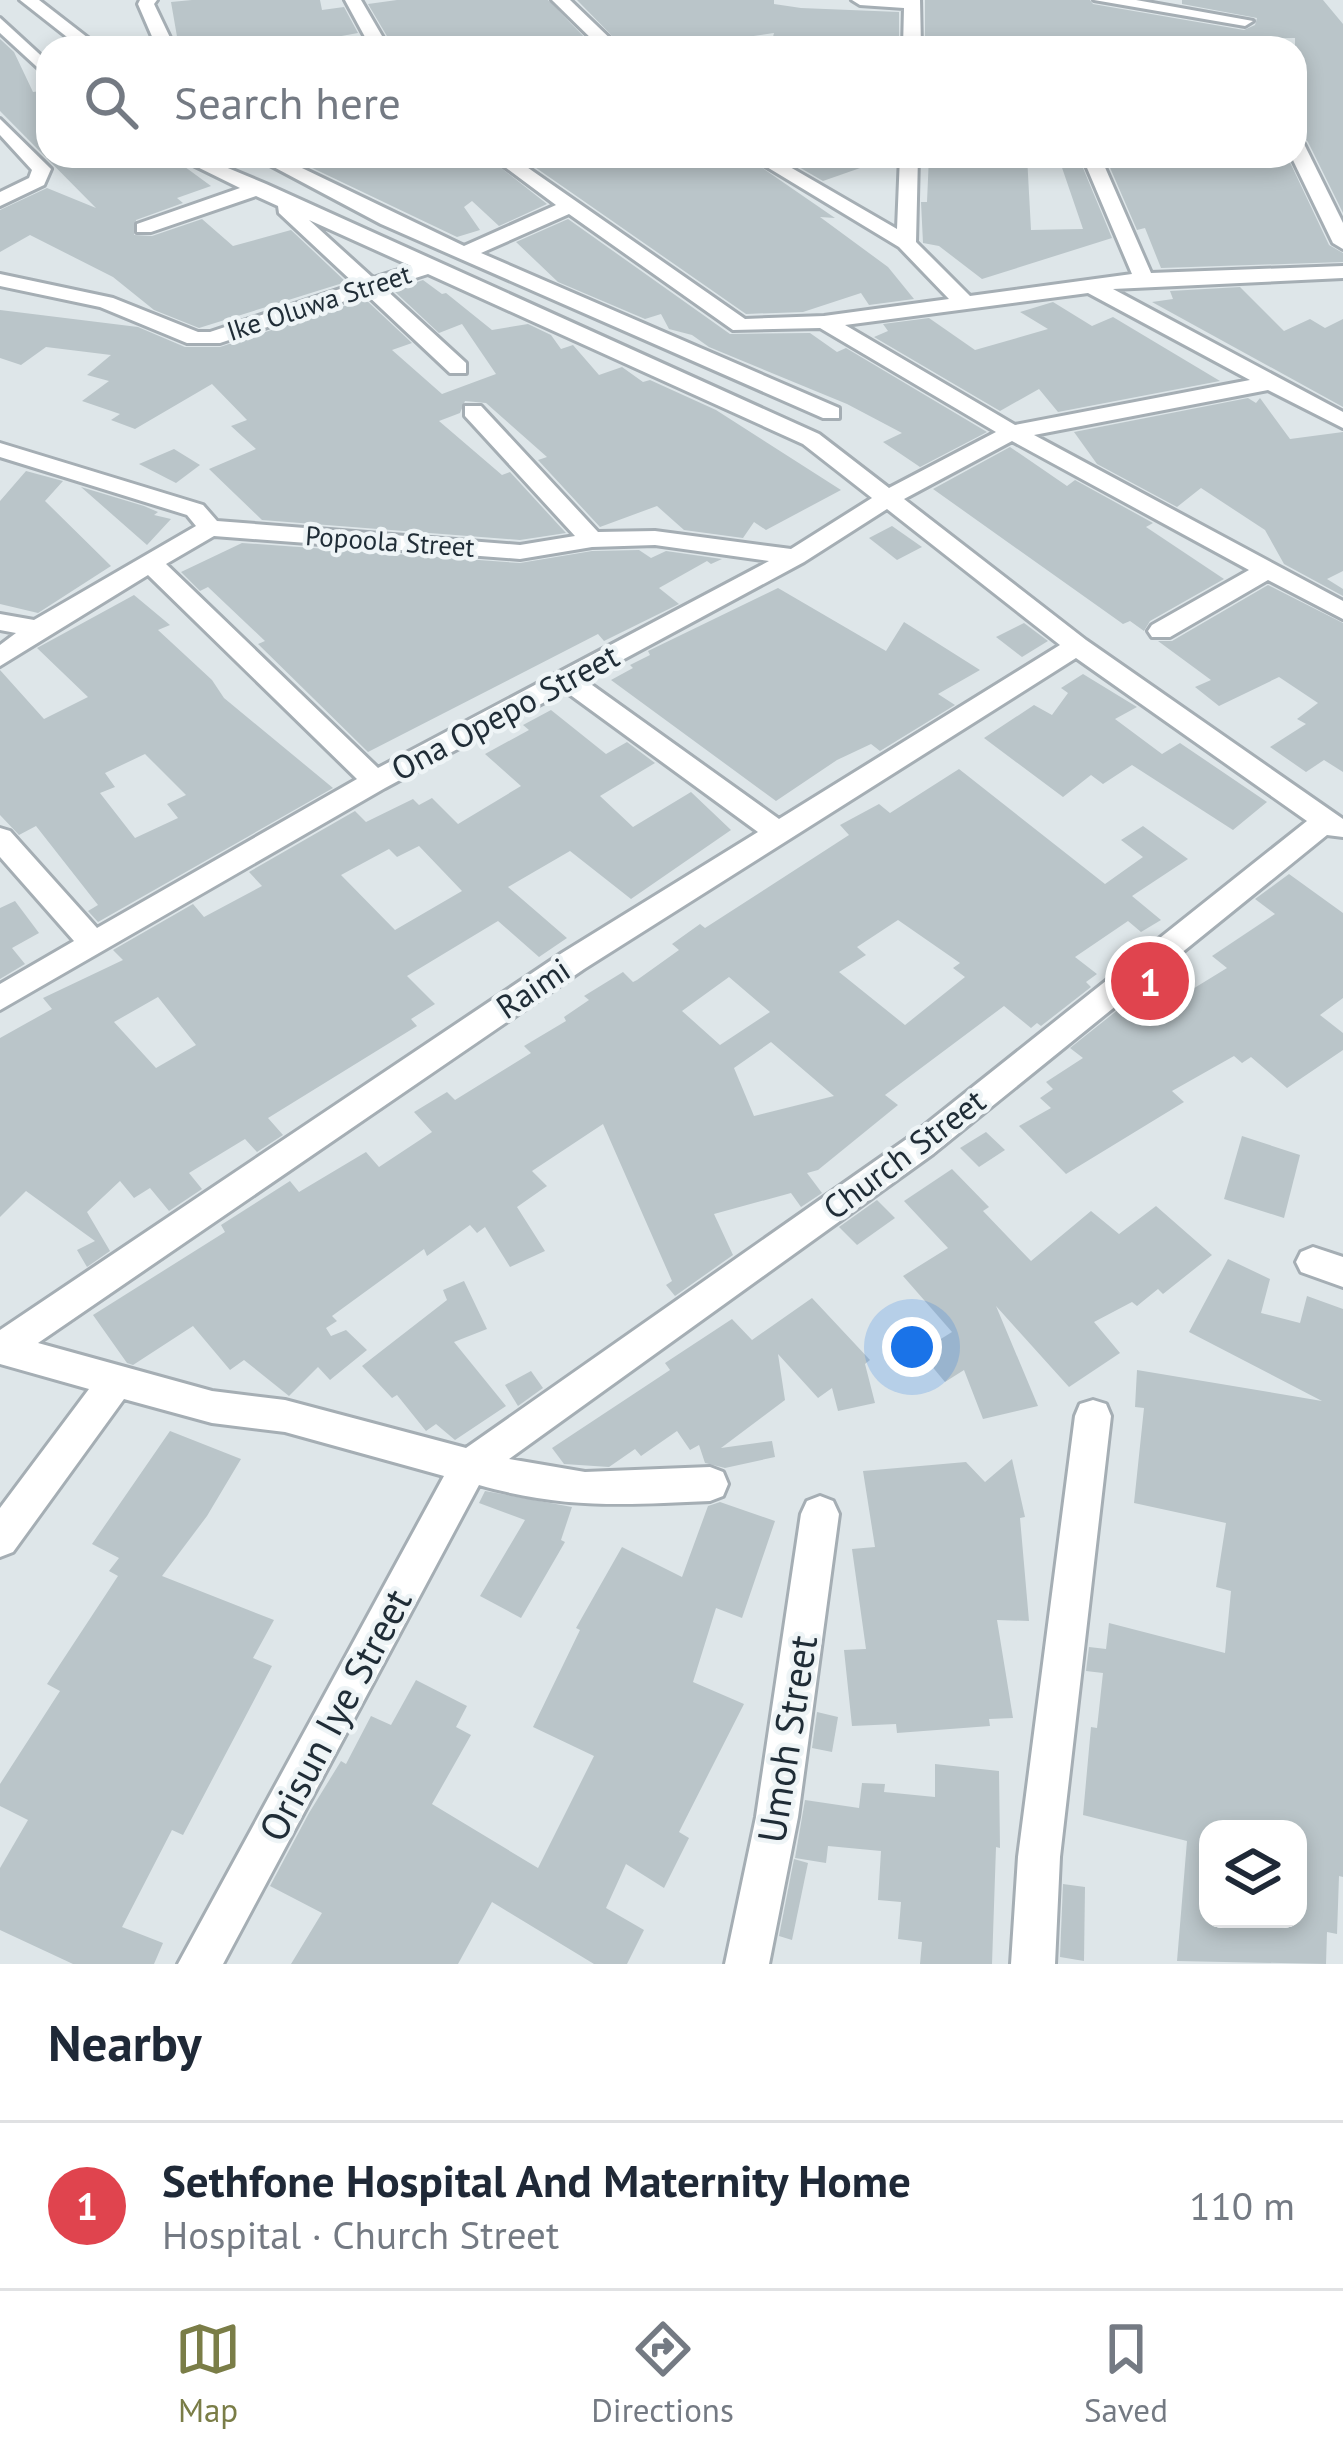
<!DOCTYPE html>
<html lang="en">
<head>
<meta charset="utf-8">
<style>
  :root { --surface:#fff; --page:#f6f6f7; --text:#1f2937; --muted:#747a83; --line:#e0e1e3; --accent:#7a7d47 }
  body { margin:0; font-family:"PT Sans",sans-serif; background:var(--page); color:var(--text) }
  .controls { position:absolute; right:36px; bottom:36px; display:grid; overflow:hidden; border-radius:24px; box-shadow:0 6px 18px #0003 }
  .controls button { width:108px; height:108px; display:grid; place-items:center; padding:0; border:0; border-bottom:3px solid var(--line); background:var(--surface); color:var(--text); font:60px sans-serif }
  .you { position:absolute; left:912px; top:1347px; width:42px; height:42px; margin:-30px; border:9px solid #fff; border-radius:50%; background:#1a73e8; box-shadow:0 0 0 18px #1a73e833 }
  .badge { display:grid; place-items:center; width:78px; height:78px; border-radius:50%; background:var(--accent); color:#fff; font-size:39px; font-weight:700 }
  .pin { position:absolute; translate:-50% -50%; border:6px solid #fff; box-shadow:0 3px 12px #0006 }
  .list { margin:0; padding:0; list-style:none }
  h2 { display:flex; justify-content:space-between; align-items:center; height:156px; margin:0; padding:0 48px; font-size:51px }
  h2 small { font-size:39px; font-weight:400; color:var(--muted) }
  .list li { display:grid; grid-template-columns:78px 1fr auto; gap:36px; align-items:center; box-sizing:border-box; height:168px; padding:0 48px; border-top:3px solid var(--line) }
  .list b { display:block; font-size:45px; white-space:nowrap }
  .list p { margin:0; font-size:39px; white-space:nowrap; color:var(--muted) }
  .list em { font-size:39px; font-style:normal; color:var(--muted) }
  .icon { flex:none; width:66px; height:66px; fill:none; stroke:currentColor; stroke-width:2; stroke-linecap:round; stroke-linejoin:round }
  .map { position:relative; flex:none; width:1343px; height:1964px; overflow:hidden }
  .search { position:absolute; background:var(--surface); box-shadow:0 6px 18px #0003; left:36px; right:36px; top:36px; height:132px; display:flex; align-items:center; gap:30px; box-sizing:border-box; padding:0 42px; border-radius:36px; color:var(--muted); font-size:45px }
  .sheet { height:324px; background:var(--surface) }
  nav { display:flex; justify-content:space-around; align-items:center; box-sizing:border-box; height:168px; border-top:3px solid var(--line); background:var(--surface); font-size:33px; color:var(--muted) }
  nav a { display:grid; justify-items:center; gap:6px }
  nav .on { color:var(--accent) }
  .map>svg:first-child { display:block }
</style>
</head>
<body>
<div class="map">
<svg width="1343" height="1964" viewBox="0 0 1343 1964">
  <rect width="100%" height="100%" fill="#dee6e9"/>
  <!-- building -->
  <g fill="#bac5c9" fill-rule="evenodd">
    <polygon points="192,0 320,0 322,10 344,7 358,33 292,45 290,41 246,48 179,48 171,2"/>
    <polygon points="397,0 548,0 595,48 564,48 556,39 514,47 394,48 368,4"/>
    <polygon points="577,0 774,0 774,4 801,8 899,12 899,48 770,48 774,33 699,44 702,48 624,48"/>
    <polygon points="925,0 1090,0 1093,4 1244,30 1255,25 1257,18 1182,4 1182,0 1323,0 1343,24 1343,213 1308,142 1295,126 1295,38 1208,39 1208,48 925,48"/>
    <polygon points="0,39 14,52 33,92 48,90 48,156 170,156 211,186 177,198 183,203 136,220 134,235 152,236 202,219 233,246 291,230 346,282 199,328 154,310 113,277 30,235 0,252 0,210 47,188 96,208 0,111"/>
    <polygon points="329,156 486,156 547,204 499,226 472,201 464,207 480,230 457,237 304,164"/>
    <polygon points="519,156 745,156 835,218 820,217 888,267 914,299 869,305 861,293 803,312 746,314"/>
    <polygon points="780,156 883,156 883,160 823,181"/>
    <polygon points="929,156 1027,156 1031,230 1083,229 1058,156 1078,156 1112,238 982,279 939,246 923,243 921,202 927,202"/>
    <polygon points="1105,156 1287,156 1329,245 1343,253 1343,262 1161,268 1145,228 1137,230"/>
    <polygon points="568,219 730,334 810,333 837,352 846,348 987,432 920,467 883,442 902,433 847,404 709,347 692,335 669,329 661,314 645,319 558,282 516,242"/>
    <polygon points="423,280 442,294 446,293 492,330 528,324 551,335 561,349 573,345 599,375 622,367 643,382 650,380 716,410 841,490 766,530 754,522 743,538 684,530 657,506 600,527 538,460 547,457 486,403 465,401 460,413 439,421 502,475 510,472 566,533 520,540 262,520 209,469 256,449 231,426 247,420 212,384 135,429 111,420 120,414 82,401 109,381 87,375 111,355 46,347 21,365 0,358 0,310 138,327 185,347 220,347 365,299 412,343 392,350 442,394 496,374 462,324 439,333 393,290"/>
    <polygon points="1240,287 1284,331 1310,319 1325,328 1343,319 1343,407 1152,302 1173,299 1170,291"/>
    <polygon points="1053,302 1092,326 1113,317 1220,381 1058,412 1039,389 1000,411 874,337 888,331 883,324 929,318 975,350 1048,329 1020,312"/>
    <polygon points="1248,398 1256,403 1260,398 1290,439 1343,432 1343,571 1327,579 1343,589 1343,596 1284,564 1265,530 1201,488 1177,507 1097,464 1074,432"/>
    <polygon points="1010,447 1067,486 1075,480 1153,523 1146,527 1224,579 1150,621 1144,631 1130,621 1123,624 933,489"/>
    <polygon points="174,449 200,465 176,483 139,464"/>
    <polygon points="26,471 63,481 45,501 111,566 38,613 0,604 0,501"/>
    <polygon points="81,487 144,506 158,512 154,515 171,519 147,545"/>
    <polygon points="892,526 922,547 897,560 869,538"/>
    <polygon points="242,543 520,563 592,551 639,550 651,558 666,551 722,559 711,564 707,561 659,588 679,604 604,641 598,634 368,752 258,644 265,641 208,587 200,591 181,572"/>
    <polygon points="1268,585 1343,623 1343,772 1324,760 1306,772 1270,747 1306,724 1297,719 1318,703 1279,677 1219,706 1195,687 1211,680 1158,641 1172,641"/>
    <polygon points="778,588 886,651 904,622 980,670 938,694 955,705 880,751 871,744 837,760 776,801 611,680 633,668 630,665 650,655 648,651"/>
    <path d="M134,595l36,30 -12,5 54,50 12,18 109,90 -235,134 -10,-11 10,-6 -62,-79 -17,9 -19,-20v-145l44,49 44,-22 -51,-49zM145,754l41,41 -19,9 11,14 -43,20 -35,-45 15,-6 -10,-14z"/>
    <polygon points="1024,623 1048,641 1022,657 996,637"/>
    <polygon points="1083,674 1137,707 1115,719 1162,754 1180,743 1267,802 1233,830 1132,765 1103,784 1091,775 1063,797 984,738 1034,705 1052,715 1068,693 1061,688"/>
    <path d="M551,710l55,44 21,-12 28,21 -55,33 33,31 58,-35 40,38 -100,69 -61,-48 -62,36 59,51 -28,19 -41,-36 -91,55 28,28 -24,15 6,7 -149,92 15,17 -26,17 -12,-13 -56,34 13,16 -33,22 -19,-23 -16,10 -14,-17 -33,31 23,39 -23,16 -10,-17 18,-9 -69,-50 -26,26v-179l52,-29 -9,-11 80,-38 -10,-10 80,-46 11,13 58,-31 -13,-14 106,-61 11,11 47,-23 6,6 13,-7 26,26 63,-38 -36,-32 44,-24 -6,-5zM419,846l43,45 -67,39 -54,-55 48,-26 8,8zM158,997l38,48 -40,23 -42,-46z"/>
    <path d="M959,769l146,115 38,-27 -22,-17 22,-14 45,33 -56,37 29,24 -20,12 -13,-11 -53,36 22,17 -11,8 5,5 -50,39 -4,-3 -6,5 -27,-22 -119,89 13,10 -80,65 -11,3 15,20 -21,14 -10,-14 -77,21 19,41 -58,41 -9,-11 6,-4 -69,-157 -71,47 15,15 -30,21 28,44 -35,16 -25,-40 -8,6 -7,-8 -43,31 -3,-7 -92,67 5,5 -11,7 5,8 15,-6 21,20 -37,30 -12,-13 -29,29 -45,-36 -14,10 -37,-44 -60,39 -6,-2 -34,-48 132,-83 -4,-7 69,-44 9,11 67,-40 13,15 53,-35 -18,-20 33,-20 8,8 76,-47 -7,-7 42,-25 -2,-4 25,-17 -5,-4 39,-24 10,10 4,-2 42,-30 -7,-6 28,-20 5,4 144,-93 -9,-10 39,-21 11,9zM898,920l62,43 -7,5 12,9 -60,48 -66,-53 27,-17 -9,-8zM729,977l41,35 -50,33 -38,-34zM771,1042l63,54 -80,20 -20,-48z"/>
    <polygon points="1289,874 1343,913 1343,998 1320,1015 1343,1033 1343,1050 1287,1088 1251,1057 1242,1063 1234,1056 1172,1091 1184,1102 1066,1174 1019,1126 1051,1108 1040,1098 1053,1089 1046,1082 1083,1058 1070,1048 1119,1009 1124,1013 1165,987 1178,998 1227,968 1212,956 1275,914 1255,899"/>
    <polygon points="15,901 39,933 12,948 25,964 0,979 0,908"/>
    <polygon points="986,1132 1005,1150 979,1167 960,1148"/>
    <polygon points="1242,1136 1300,1155 1284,1218 1224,1199"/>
    <polygon points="952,1169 989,1207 983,1211 1031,1261 1091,1211 1119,1234 1156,1206 1212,1255 1163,1294 1158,1289 1137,1306 1132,1302 1094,1322 1120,1353 1069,1387 996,1306 1038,1406 983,1419 964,1370 945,1382 920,1352 952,1332 903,1276 948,1248 904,1201"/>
    <polygon points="877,1200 895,1218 857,1245 839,1227"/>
    <path d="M1228,1259l42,20 -9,34 39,10 7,-27 36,13v568l-4,-1 -2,58 -10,-2 -1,32 -149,-3 10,-120 -104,-26 8,-88 6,1 6,-55 -17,-2 3,-24 17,2 3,-26 116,30 6,-62 -15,-4 10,-64 -92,-20 10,-95 -9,-1 2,-37 185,31 -133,-69zM1208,1829h90v90h-90z"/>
    <polygon points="464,1281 487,1329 454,1342 506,1406 455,1440 436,1424 426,1431 397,1395 392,1398 362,1366 447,1300 443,1290"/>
    <polygon points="812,1298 870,1360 865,1364 875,1403 838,1411 832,1388 818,1398 778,1354 785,1400 721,1448 772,1441 775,1457 725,1468 705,1463 699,1445 690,1450 677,1431 641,1456 635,1449 609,1467 564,1464 552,1448 670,1370 665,1363 732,1319 752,1340"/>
    <polygon points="531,1371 543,1388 518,1406 505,1385"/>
    <polygon points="170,1431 241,1459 207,1516 162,1576 274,1620 253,1658 272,1666 183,1835 172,1830 122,1927 163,1943 154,1964 73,1964 0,1930 0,1868 28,1820 0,1806 0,1784 60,1691 47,1684 118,1576 109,1571 119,1558 92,1544"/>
    <polygon points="1012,1459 1025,1517 1020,1518 1029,1621 997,1620 1013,1718 989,1719 990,1726 897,1733 896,1724 852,1726 844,1650 866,1649 852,1549 875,1547 863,1471 966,1462 985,1482"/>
    <polygon points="485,1491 572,1507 561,1540 565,1542 521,1618 480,1596 525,1520 479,1503"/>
    <polygon points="720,1502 775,1521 742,1618 716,1608 693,1682 744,1704 679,1832 689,1838 664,1888 626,1864 606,1908 644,1930 627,1964 594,1964 492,1902 458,1964 291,1964 322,1913 270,1886 309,1813 341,1761 346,1764 371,1716 391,1725 416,1680 467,1706 456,1727 471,1735 432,1804 538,1868 594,1756 533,1727 580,1630 576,1628 622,1547 682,1577 708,1506"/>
    <polygon points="817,1712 838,1717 832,1752 812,1748"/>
    <polygon points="935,1764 999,1771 1000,1848 996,1847 992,1964 920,1964 922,1942 898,1939 901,1902 878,1900 881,1851 828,1846 826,1863 795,1858 805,1800 859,1808 862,1783 885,1784 884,1792 935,1797"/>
    <polygon points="794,1859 808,1863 792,1940 779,1936"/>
    <polygon points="1063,1884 1085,1887 1084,1961 1060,1957"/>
  </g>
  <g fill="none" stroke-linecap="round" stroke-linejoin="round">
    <defs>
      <g id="street">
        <polygon points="20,0 39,0 101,48 81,48"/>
        <polygon points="140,0 157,0 154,4 175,48 157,48 138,4"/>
        <polygon points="345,0 361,0 389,48 371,48"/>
        <polygon points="552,0 570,0 620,48 601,48"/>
        <polygon points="852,0 920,0 921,48 903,48 904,8 860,5"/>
        <polygon points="1094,0 1136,0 1253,21 1245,26"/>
        <polygon points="0,18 48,62 48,77 0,33"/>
        <polygon points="756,40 762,41 763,48 721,48"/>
        <polygon points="0,119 51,169 44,185 0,206 0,192 29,178 32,170 0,135"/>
        <polygon points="1295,138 1304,144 1343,223 1343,249 1333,243 1291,156"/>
        <path d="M175,156h24l67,28 553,250 70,54 107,-56 -176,-104 -87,2 -164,-116 -88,39 358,155v10h-16l-442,-194 -128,-68h24l187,90 92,-41 -66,-49h21l234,163 79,-3 125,-17 -50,-52 -150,-91h22l126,73 3,-73h18l-2,86 54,54 162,-22 -50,-118h18l51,117 192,-7v12l-230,11 230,123v16l-75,-38 -234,45 309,166v18l-75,-39 -98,57h-18l-4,-6 4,-6 97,-55 -237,-129 -108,58 182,141 257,179v18l-16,-2 -394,319 -424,305 76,13 125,-5 13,5 5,12 -5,12 -13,5c-86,4 -147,8 -231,-16l-256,479h-45l266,-488 -159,-44 -73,-9 -88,-24 -111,153 -13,5v-49l89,-119 -89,-25v-34l562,-377 196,-121 -193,-141 -180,97 -385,222v-26l74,-43 -74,-84v-29l10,3 87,97 260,-149 -209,-204 -148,91v-21l16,-12 -16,-3v-16l34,6 162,-94 -9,-11 -187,-58v-14l203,62 14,16 303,24 55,-9 -110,-120v-10h16l117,126 57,-1 136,18 81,-51 -69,-54 -375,-170 -44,14 82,75v10h-16l-84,-79 -146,49h-33l-87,-36 -100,-21v-12l113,24 85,34h12l145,-48 -76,-71 -1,-7 -22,-10 -105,36h-14v-8l103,-36zM309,220l102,46 -38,12zM1088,293l162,87 -235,45 -170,-100zM887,509l173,136 -281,174 -194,-139 219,-118zM214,536l306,23 72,-12 63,-2 114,16 -391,207 -212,-204zM1076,658l231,163 -396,315 -445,312 -181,-48 -73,-9 -174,-48 546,-374z"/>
        <polygon points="1313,1247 1343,1257 1343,1287 1301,1272 1296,1262 1301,1252"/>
        <polygon points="1093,1400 1106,1404 1111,1416 1060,1857 1055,1964 1011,1964 1018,1857 1075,1416 1080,1404"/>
        <polygon points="820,1496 833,1501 839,1514 798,1817 769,1964 725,1964 756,1817 801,1514 807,1501"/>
      </g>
    </defs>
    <!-- street casing -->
    <use href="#street" stroke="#a5aeb4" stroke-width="6"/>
    <!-- street -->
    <use href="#street" fill="#fff" fill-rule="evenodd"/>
  </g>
  <g text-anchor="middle" stroke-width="9" stroke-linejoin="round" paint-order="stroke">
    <!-- far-street labels -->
    <g font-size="27" fill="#202d37" stroke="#eef4f6">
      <text transform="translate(319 303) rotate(-18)" y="9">Ike Oluwa Street</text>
      <text transform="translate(390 542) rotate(4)" y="9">Popoola Street</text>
    </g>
    <!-- street labels -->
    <g font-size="33" fill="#202d37" stroke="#eef4f6">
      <text transform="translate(505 712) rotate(-28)" y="12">Ona Opepo Street</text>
      <text transform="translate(533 988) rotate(-34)" y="12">Raimi</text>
      <text transform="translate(904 1154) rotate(-37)" y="12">Church Street</text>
    </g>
    <!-- near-street labels -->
    <g font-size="39" fill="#202d37" stroke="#eef4f6">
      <text transform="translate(335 1715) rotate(-62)" y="14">Orisun Iye Street</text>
      <text transform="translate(787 1739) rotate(-81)" y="14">Umoh Street</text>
    </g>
  </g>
</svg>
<div class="controls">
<button><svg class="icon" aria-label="layers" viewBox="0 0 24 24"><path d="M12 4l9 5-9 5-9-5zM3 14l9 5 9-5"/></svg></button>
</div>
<div class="you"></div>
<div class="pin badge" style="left:1150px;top:981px;background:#e0444e">1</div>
<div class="search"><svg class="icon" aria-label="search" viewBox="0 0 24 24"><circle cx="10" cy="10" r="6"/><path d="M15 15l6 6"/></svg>Search here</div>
</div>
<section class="sheet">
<h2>Nearby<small></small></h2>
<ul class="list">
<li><span class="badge" style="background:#e0444e">1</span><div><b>Sethfone Hospital And Maternity Home</b><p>Hospital · Church Street</p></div><em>110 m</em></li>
</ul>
</section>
<nav>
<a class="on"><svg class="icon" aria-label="map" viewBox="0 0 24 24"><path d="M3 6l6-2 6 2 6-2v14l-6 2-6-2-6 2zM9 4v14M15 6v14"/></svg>Map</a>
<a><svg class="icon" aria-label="directions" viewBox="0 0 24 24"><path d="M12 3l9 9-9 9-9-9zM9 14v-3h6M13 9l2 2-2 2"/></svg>Directions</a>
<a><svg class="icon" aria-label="saved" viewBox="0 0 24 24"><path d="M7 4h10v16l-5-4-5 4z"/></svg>Saved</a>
</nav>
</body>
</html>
